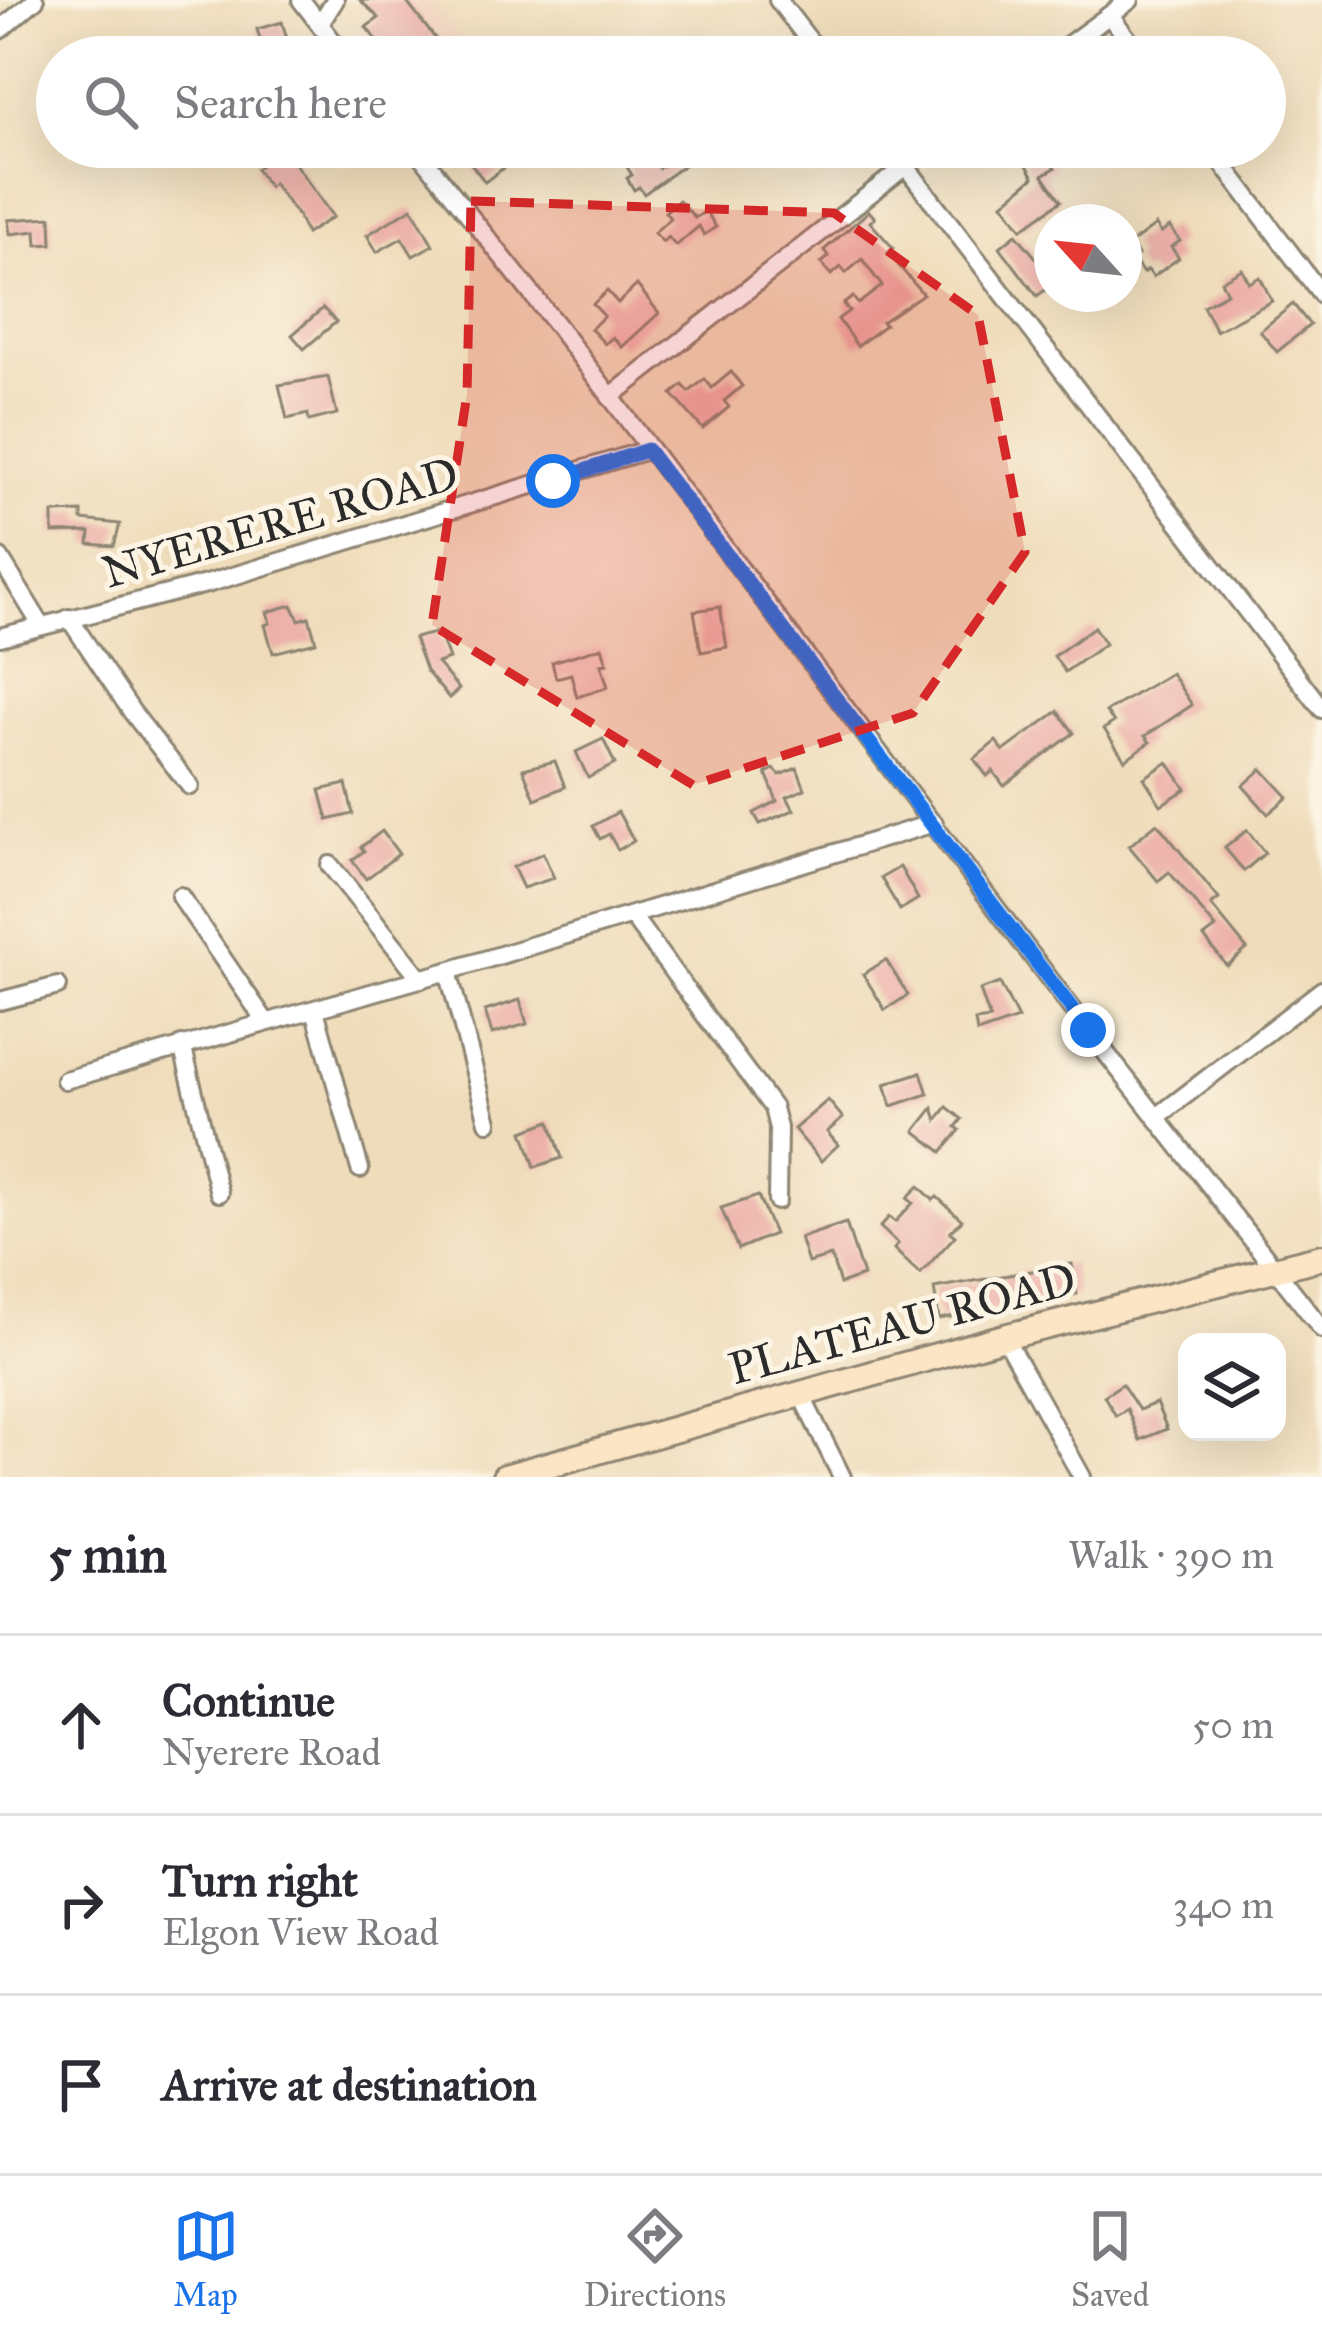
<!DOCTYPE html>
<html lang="en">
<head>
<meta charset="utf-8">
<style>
  :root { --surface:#fff; --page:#f7f7f7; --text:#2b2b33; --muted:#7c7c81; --line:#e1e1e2; --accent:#1a73e8 }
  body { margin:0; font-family:"IM FELL Great Primer",serif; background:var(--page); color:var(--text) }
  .controls { position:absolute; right:36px; bottom:36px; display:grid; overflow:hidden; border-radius:24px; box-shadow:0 12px 48px #0002 }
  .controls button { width:108px; height:108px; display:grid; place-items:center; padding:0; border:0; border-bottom:3px solid var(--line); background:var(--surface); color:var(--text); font:60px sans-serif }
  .compass { position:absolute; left:1034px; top:204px; width:108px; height:108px; border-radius:50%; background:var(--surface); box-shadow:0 12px 48px #0002; rotate:297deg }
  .stop { position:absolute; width:36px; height:36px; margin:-27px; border:9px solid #1a73e8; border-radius:50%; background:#fff }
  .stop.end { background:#1a73e8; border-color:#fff; box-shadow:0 3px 12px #0008 }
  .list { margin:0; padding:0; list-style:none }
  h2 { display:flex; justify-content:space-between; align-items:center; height:156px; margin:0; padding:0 48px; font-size:51px }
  h2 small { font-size:39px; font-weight:400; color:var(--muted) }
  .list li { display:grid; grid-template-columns:78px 1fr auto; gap:36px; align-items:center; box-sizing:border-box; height:180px; padding:0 48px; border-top:3px solid var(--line) }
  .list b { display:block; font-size:45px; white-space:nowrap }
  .list p { margin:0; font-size:39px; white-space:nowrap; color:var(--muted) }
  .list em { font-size:39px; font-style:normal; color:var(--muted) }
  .icon { flex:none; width:66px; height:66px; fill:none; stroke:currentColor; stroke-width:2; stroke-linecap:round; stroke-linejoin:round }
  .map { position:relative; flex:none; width:1322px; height:1477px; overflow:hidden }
  .search { position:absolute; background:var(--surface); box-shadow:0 12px 48px #0002; left:36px; right:36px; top:36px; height:132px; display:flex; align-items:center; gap:30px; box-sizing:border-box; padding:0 42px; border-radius:66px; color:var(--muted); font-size:45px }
  .sheet { height:696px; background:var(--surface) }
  nav { display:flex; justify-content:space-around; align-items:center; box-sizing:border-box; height:168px; border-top:3px solid var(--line); background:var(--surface); font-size:33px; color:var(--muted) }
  nav a { display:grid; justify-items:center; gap:6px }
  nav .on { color:var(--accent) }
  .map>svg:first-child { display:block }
</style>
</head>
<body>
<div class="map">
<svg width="1322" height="1477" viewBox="0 0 1322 1477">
  <rect width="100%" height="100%" fill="#fcf5e5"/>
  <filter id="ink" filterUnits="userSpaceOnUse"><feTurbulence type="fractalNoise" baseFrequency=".00833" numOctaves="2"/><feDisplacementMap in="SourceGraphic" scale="24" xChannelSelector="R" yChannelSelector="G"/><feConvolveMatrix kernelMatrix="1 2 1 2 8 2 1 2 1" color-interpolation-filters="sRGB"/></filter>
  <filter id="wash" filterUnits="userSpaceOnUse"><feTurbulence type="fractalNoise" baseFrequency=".004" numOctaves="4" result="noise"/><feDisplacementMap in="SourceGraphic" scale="48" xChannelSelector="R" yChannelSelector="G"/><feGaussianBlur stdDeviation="2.7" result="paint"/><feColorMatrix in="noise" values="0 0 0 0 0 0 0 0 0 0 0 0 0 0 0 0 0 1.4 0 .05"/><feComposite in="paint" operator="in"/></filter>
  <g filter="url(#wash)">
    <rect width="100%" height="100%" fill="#efdcba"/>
    <!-- built -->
    <polygon fill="#f3d4bf" points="388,0 429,0 476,57 369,57 354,36"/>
    <g id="blocks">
      <!-- building -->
      <g fill="#ecafa7">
        <polygon points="360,0 405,0 450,57 390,57 366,27 379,18"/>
        <polygon points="282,22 292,57 265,57 257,29"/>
        <polygon points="248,147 283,147 333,217 306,234 298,216 273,183 269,187 256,169 261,165"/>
        <polygon points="487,147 531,147 485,182 469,161"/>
        <polygon points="675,147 709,147 644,194 639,187 634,190 627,178 632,175 625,164 648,150 659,168 680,153"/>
        <polygon points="1027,147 1043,147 1055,168 1043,175 1061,201 1022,229 1003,203 1034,177 1019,152"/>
        <polygon points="679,200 695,218 706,211 716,227 704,235 699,226 676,246 668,237 663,242 654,233 670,218 665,212"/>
        <polygon points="412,208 433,245 413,256 402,238 377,252 367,235"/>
        <polygon points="869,211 875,218 870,222 893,248 888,253 923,294 882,322 885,325 857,346 838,319 849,311 843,304 853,297 858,304 882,286 862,259 846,273 841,267 831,275 821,263 829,257 824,250"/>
        <polygon points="51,217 52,244 37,245 36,231 10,234 8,220"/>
        <polygon points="1156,225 1161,233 1170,227 1180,241 1171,247 1179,258 1153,277 1148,270 1143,273 1133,259 1138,255 1130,244"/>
        <polygon points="1016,234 1042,265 1047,261 1052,268 1052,285 1037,296 1000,247"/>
        <polygon points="1242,269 1249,283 1260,277 1272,301 1216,331 1203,306 1227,293 1221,281"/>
        <polygon points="637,285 659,313 622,347 613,337 605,344 591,329 604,316 593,304 607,291 618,303"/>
        <polygon points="1293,304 1310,325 1277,352 1260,331"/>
        <polygon points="323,308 336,322 304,349 292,335"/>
        <polygon points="731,372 742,386 724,401 729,407 703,429 672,394 683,385 689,392 705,379 712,388"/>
        <polygon points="328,377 337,414 309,421 308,414 287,419 279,385"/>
        <polygon points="82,512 82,520 120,524 114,546 89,544 90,532 53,533 53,513"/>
        <polygon points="292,605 299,620 309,617 316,642 273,653 265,625 270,623 267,612"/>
        <polygon points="720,607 727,647 701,652 694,611"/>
        <polygon points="1094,627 1105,644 1065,672 1054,656"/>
        <polygon points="439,632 449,659 437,663 459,689 449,698 426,671 414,638"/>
        <polygon points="602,647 607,663 601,664 608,687 577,697 571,674 556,678 552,662"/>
        <polygon points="1171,673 1192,705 1145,736 1150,742 1125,760 1104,729 1114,722 1106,712"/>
        <polygon points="1058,711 1074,733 1004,786 993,771 987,776 974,759 996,741 1004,751"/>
        <polygon points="603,739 615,764 588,778 576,752"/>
        <polygon points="555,761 565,787 535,799 523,769"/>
        <polygon points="1168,762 1186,789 1161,805 1144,778"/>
        <polygon points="797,768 805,789 787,797 794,810 760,824 754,813 777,801 766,773 774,769 780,775"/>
        <polygon points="1262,769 1288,797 1268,814 1243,786"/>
        <polygon points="346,784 353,814 328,820 320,790"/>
        <polygon points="618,812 634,841 618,850 609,834 600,839 593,826"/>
        <polygon points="1157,823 1219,899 1211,905 1247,949 1227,966 1204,937 1216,928 1169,872 1158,881 1129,846"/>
        <polygon points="1247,830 1265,853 1244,871 1225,848"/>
        <polygon points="382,831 399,854 366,879 352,860 364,851 361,847"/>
        <polygon points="543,853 554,878 523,888 513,867"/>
        <polygon points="900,867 918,899 900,910 881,878"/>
        <polygon points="886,960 908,995 885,1010 863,974"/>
        <polygon points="1000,983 1018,1019 977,1033 975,1021 990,1019 980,990"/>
        <polygon points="520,1000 527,1024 492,1034 485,1011"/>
        <polygon points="921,1072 928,1094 892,1106 885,1084"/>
        <polygon points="828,1100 843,1118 827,1132 838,1145 821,1161 794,1129"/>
        <polygon points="947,1107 962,1119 956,1127 960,1130 942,1152 915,1131 933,1108 937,1120"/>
        <polygon points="550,1121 562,1158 535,1167 523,1131"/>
        <polygon points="919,1186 933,1200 937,1197 962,1220 950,1232 955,1236 920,1274 894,1249 898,1244 880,1227 889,1217 895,1222 913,1203 907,1198"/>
        <polygon points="758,1196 774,1234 738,1249 721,1208"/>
        <polygon points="846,1223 863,1276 840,1284 831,1256 808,1263 800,1238"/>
        <polygon points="1072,1264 1077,1294 939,1319 934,1288"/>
        <polygon points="1122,1384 1139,1410 1156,1403 1167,1429 1140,1440 1127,1409 1116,1416 1104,1396"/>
      </g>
    </g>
  </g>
  <g filter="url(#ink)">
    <use href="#blocks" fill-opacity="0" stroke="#8d8472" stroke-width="3"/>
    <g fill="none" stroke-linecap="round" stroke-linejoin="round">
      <defs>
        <g id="street">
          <polyline points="301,0 345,57"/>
          <polyline points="778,0 822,57"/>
          <polyline points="1110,15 1141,57"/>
          <polyline points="320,24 335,0"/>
          <polyline points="0,30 35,0"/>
          <polyline points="1052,57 1130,0"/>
          <polyline points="415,147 558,327 1088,1030 1322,1329"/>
          <polyline points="891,147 1322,709"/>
          <polyline points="1210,147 1322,295"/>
          <polyline points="610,397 930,147"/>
          <polyline points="0,558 41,625"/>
          <polyline points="69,618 132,712 190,786"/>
          <polyline points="0,637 210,583 647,450"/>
          <polyline points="330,865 421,979"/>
          <polyline points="180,896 266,1022"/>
          <polyline points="632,916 773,1108 778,1128 777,1201"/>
          <polyline points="448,971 488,1122"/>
          <polyline points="0,1001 58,986"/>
          <polyline points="315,1010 360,1169"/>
          <polyline points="182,1045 219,1193"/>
          <polyline points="65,1080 448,971 934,823"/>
          <polyline points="1157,1117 1322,990"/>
          <polyline points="1004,1337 1082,1477"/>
          <polyline points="800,1393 842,1477"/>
        </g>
        <polyline id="secondary" points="505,1477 1004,1337 1322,1257"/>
      </defs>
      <!-- street casing -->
      <use href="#street" stroke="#8d8472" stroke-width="22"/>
      <!-- secondary casing -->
      <use href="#secondary" stroke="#8d8472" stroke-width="30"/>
      <!-- street -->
      <use href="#street" stroke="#fff" stroke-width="16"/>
      <!-- secondary -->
      <use href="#secondary" stroke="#fce5c4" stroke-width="24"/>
    </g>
  </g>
  <g fill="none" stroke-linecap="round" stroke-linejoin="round" filter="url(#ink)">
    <!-- route -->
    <polyline stroke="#1a73e8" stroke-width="15" points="553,481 647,450 1088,1030"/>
  </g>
  <!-- marked area -->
  <path fill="#d62828" fill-opacity="0.2" stroke="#d62828" stroke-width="9" stroke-dasharray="24 15" stroke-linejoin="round" d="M471,201l363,12 144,102 47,237 -112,161 -220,72 -261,-160 35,-231z"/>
  <g text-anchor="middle" stroke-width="10" stroke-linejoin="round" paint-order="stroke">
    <!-- street labels -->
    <g font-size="45" fill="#2b2b2b" stroke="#fcf5e5">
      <text transform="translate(280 522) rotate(-16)" y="16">NYERERE ROAD</text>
      <text transform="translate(902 1323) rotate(-15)" y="16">PLATEAU ROAD</text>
    </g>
  </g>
</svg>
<div class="controls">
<button><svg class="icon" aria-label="layers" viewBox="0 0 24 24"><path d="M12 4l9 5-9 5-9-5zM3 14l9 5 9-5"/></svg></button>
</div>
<svg class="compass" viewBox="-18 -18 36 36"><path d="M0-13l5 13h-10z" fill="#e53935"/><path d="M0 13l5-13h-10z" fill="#7c7c81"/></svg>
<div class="stop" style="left:553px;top:481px"></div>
<div class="stop end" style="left:1088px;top:1030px"></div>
<div class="search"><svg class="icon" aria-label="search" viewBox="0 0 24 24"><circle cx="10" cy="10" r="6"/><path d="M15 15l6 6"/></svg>Search here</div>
</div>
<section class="sheet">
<h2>5 min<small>Walk · 390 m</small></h2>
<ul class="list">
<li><svg class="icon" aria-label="ahead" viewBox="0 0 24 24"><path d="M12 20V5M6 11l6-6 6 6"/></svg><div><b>Continue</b><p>Nyerere Road</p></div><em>50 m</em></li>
<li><svg class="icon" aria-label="right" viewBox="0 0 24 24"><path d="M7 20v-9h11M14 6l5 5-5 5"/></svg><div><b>Turn right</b><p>Elgon View Road</p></div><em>340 m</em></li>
<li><svg class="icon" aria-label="arrive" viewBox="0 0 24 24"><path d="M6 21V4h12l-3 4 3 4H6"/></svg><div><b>Arrive at destination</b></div></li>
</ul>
</section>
<nav>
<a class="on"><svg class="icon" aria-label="map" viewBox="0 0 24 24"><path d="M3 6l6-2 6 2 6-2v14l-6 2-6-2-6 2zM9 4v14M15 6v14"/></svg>Map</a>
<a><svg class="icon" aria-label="directions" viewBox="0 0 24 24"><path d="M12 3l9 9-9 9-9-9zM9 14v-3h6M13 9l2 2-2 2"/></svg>Directions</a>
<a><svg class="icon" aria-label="saved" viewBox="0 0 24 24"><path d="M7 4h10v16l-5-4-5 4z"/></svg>Saved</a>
</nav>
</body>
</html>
